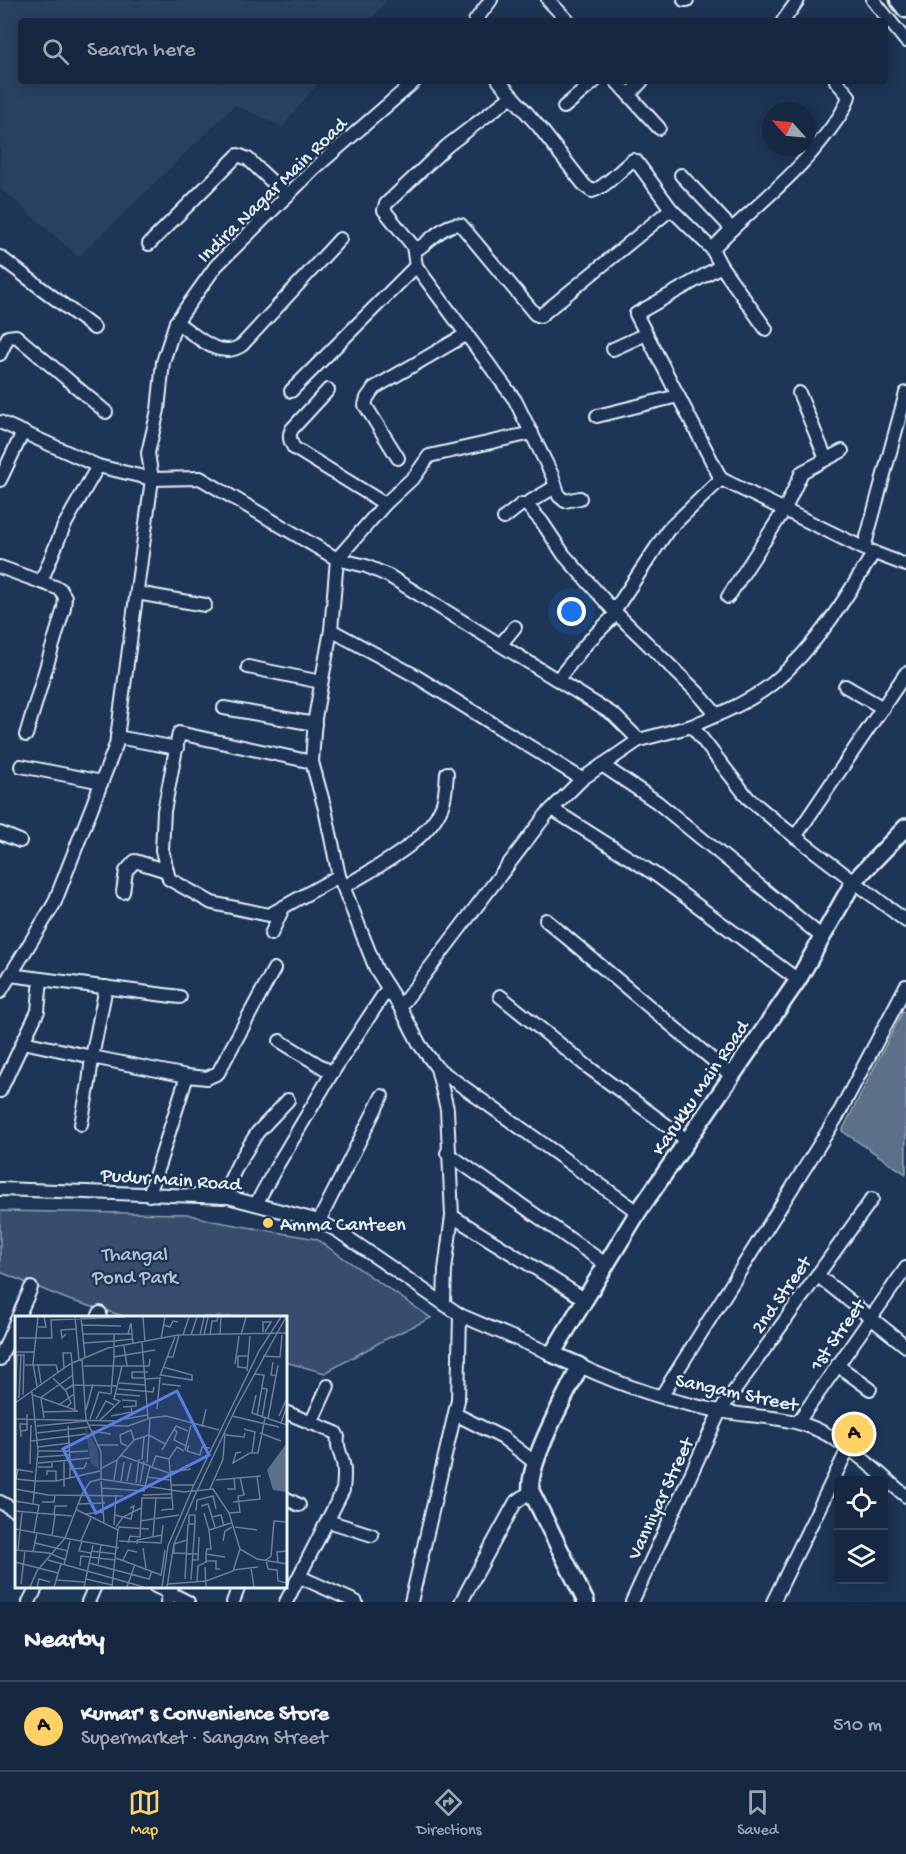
<!DOCTYPE html>
<html lang="en">
<head>
<meta charset="utf-8">
<style>
  :root { --surface:#162841; --page:#23344c; --text:#f1f3f6; --muted:#9ea6b1; --line:#35445a; --accent:#ffd166 }
  body { margin:0; font-family:"Gochi Hand",sans-serif; background:var(--page); color:var(--text) }
  .controls { position:absolute; right:18px; bottom:18px; display:grid; overflow:hidden; border-radius:6px; box-shadow:0 3px 15px #0003 }
  .controls button { width:54px; height:54px; display:grid; place-items:center; padding:0; border:0; border-bottom:2px solid var(--line); background:var(--surface); color:var(--text); font:30px sans-serif }
  .compass { position:absolute; left:762px; top:102px; width:54px; height:54px; border-radius:50%; background:var(--surface); box-shadow:0 3px 15px #0003; rotate:297deg }
  .you { position:absolute; left:572px; top:612px; width:21px; height:21px; margin:-15px; border:4px solid #fff; border-radius:50%; background:#1a73e8; box-shadow:0 0 0 9px #1a73e833 }
  .badge { display:grid; place-items:center; width:39px; height:39px; border-radius:50%; background:var(--accent); color:#111; font-size:20px; font-weight:700 }
  .pin { position:absolute; translate:-50% -50%; border:3px solid #fff; box-shadow:0 2px 6px #0006 }
  .list { margin:0; padding:0; list-style:none }
  h2 { display:flex; justify-content:space-between; align-items:center; height:78px; margin:0; padding:0 24px; font-size:26px }
  h2 small { font-size:20px; font-weight:400; color:var(--muted) }
  .list li { display:grid; grid-template-columns:39px 1fr auto; gap:18px; align-items:center; box-sizing:border-box; height:90px; padding:0 24px; border-top:2px solid var(--line) }
  .list b { display:block; font-size:22px; white-space:nowrap }
  .list p { margin:0; font-size:20px; white-space:nowrap; color:var(--muted) }
  .list em { font-size:20px; font-style:normal; color:var(--muted) }
  .icon { flex:none; width:33px; height:33px; fill:none; stroke:currentColor; stroke-width:2; stroke-linecap:round; stroke-linejoin:round }
  .map { position:relative; flex:none; width:906px; height:1602px; overflow:hidden }
  .search { position:absolute; background:var(--surface); box-shadow:0 3px 15px #0003; left:18px; right:18px; top:18px; height:66px; display:flex; align-items:center; gap:15px; box-sizing:border-box; padding:0 21px; border-radius:6px; color:var(--muted); font-size:22px }
  .sheet { height:168px; background:var(--surface) }
  nav { display:flex; justify-content:space-around; align-items:center; box-sizing:border-box; height:84px; border-top:2px solid var(--line); background:var(--surface); font-size:16px; color:var(--muted) }
  nav a { display:grid; justify-items:center; gap:3px }
  nav .on { color:var(--accent) }
  .map>svg:first-child { display:block }
</style>
</head>
<body>
<div class="map">
<svg width="906" height="1602" viewBox="0 0 906 1602">
  <rect width="100%" height="100%" fill="#1d3557"/>
  <filter id="ink" filterUnits="userSpaceOnUse"><feTurbulence type="fractalNoise" baseFrequency=".0167" numOctaves="2"/><feDisplacementMap in="SourceGraphic" scale="12" xChannelSelector="R" yChannelSelector="G"/><feConvolveMatrix kernelMatrix="1 2 1 2 8 2 1 2 1" color-interpolation-filters="sRGB"/></filter>
  <g filter="url(#ink)">
    <!-- built -->
    <polygon fill="#2a4162" points="0,0 387,0 370,21 21,21 21,81 320,81 282,127 235,105 79,257 0,188"/>
    <!-- green -->
    <polygon fill="#374d6c" stroke="#909fb2" stroke-width="1.5" points="0,1211 187,1214 213,1221 316,1239 431,1318 384,1340 325,1373 285,1362 285,1317 127,1317 69,1300 0,1272"/>
    <!-- water -->
    <polygon fill="#5d7089" stroke="#95a4b5" stroke-width="1.5" points="903,1011 906,1013 906,1174 842,1131"/>
    <g fill="none" stroke-linecap="round" stroke-linejoin="round">
      <defs>
        <g id="minor">
          <polyline points="548,0 568,21"/>
          <polyline points="684,0 687,0"/>
          <polyline points="873,0 906,41"/>
          <polyline points="475,21 491,0"/>
          <polyline points="783,21 798,0"/>
          <polyline points="415,81 315,168 216,266 176,322 163,362 158,410 148,453 152,479 200,478 337,559 331,630 315,718 312,762 325,809 339,876 376,969 400,1007 420,1045 437,1068 447,1109 452,1216 445,1270 444,1302"/>
          <path d="M499,81l41,47 45,58 7,5c13,-3 29,-22 41,-31l3,1 35,48 41,40"/>
          <polyline points="616,81 659,128"/>
          <polyline points="629,95 642,81"/>
          <polyline points="512,96 447,146 386,204 384,210 413,246 416,266 515,400 552,475 559,496 565,501 580,498"/>
          <polyline points="564,107 595,81"/>
          <path d="M681,175l51,54c34,-31 69,-60 96,-97 9,-12 17,-22 21,-36l-13,-15"/>
          <polyline points="732,229 712,249 721,266 766,329"/>
          <polyline points="149,244 238,155 248,159 287,196"/>
          <path d="M413,246l6,2c11,-7 28,-27 42,-23l74,89 5,2 131,-107"/>
          <polyline points="0,257 94,328"/>
          <polyline points="721,266 636,314 721,479 869,551 906,565"/>
          <path d="M176,322c20,13 43,39 66,23l98,-106"/>
          <polyline points="613,349 646,334"/>
          <polyline points="0,354 8,337 16,336 106,412"/>
          <path d="M328,390l-36,39c-4,7 -2,12 2,19l91,56"/>
          <polyline points="291,391 416,266"/>
          <polyline points="799,393 826,459"/>
          <polyline points="597,416 678,396"/>
          <polyline points="0,422 98,466 152,479 116,745 54,904 0,992"/>
          <polyline points="532,433 429,456 415,476 385,504 337,559 366,566 389,576 614,715 639,740"/>
          <polyline points="398,458 365,405 367,398 374,388 467,334"/>
          <polyline points="0,480 23,432"/>
          <polyline points="526,504 542,522 564,555 614,611"/>
          <polyline points="504,518 522,504 526,504 555,487"/>
          <polyline points="864,548 906,393"/>
          <polyline points="0,567 60,589 65,597 64,608 26,735"/>
          <polyline points="41,582 64,526 98,466"/>
          <polyline points="137,593 205,605"/>
          <polyline points="728,597 785,509 802,472 842,451"/>
          <polyline points="331,630 414,675 582,779"/>
          <polyline points="501,644 515,627"/>
          <polyline points="248,667 321,682"/>
          <polyline points="558,679 587,643 616,614"/>
          <polyline points="845,686 883,708"/>
          <polyline points="224,708 315,724"/>
          <polyline points="717,715 697,692 614,611 668,530 721,479"/>
          <path d="M692,726c27,-12 58,-24 81,-43 43,-36 72,-83 101,-131"/>
          <polyline points="117,737 177,748"/>
          <polyline points="312,762 179,733 164,811 162,850 169,879 212,903 269,915 339,876"/>
          <polyline points="602,765 657,802 822,937"/>
          <polyline points="21,766 102,782"/>
          <polyline points="552,809 656,875 798,980"/>
          <polyline points="0,833 20,841"/>
          <polyline points="795,837 906,673"/>
          <path d="M344,887c33,-21 83,-44 98,-81 4,-10 4,-23 5,-33"/>
          <polyline points="123,892 126,871 135,861 167,871"/>
          <polyline points="546,920 732,1076"/>
          <polyline points="271,934 283,908"/>
          <polyline points="10,975 180,997"/>
          <polyline points="500,996 588,1067 688,1141"/>
          <polyline points="400,1007 546,815 582,779 639,740 692,726 748,798 784,828 906,921"/>
          <polyline points="23,1042 38,1011 41,979"/>
          <polyline points="437,1068 638,1212"/>
          <polyline points="332,1073 388,988"/>
          <polyline points="0,1091 23,1042 92,1057 106,987"/>
          <polyline points="81,1124 89,1083 92,1057 187,1076"/>
          <polyline points="447,1153 607,1265"/>
          <polyline points="0,1189 228,1197 319,1221 338,1231 460,1315 552,1354"/>
          <polyline points="149,1195 187,1076 207,1078 218,1073 274,969"/>
          <polyline points="222,1197 238,1164 257,1133 288,1100"/>
          <polyline points="256,1204 278,1164 332,1073 280,1041"/>
          <polyline points="452,1216 586,1300"/>
          <polyline points="319,1221 382,1096"/>
          <polyline points="817,1275 906,1346"/>
          <polyline points="18,1317 31,1288"/>
          <polyline points="98,1317 100,1313"/>
          <polyline points="0,1359 16,1321"/>
          <polyline points="837,1365 870,1389"/>
          <path d="M580,1366c43,20 92,36 139,45 32,6 70,5 99,19 33,15 61,44 88,66"/>
          <polyline points="662,1395 838,1115 906,986"/>
          <path d="M285,1412l51,21 2,4c-2,11 3,16 5,26 2,8 1,18 0,27l-57,112"/>
          <polyline points="455,1414 503,1438 534,1462"/>
          <polyline points="798,1422 906,1268"/>
          <polyline points="311,1423 328,1386"/>
          <polyline points="285,1498 299,1505"/>
          <polyline points="0,1502 16,1511"/>
          <polyline points="328,1521 372,1535"/>
          <polyline points="300,1577 356,1602"/>
          <polyline points="155,1586 170,1593 167,1602"/>
          <polyline points="172,1586 170,1593 188,1602"/>
          <polyline points="29,1602 37,1586"/>
          <polyline points="88,1602 95,1586"/>
          <polyline points="233,1602 239,1586"/>
          <polyline points="411,1602 458,1400 460,1315"/>
          <polyline points="461,1602 515,1503 531,1491"/>
          <polyline points="632,1602 720,1411 872,1199"/>
          <polyline points="773,1602 848,1449"/>
        </g>
        <path id="major" d="M586,1602l-55,-111c-4,-28 36,-97 49,-125l-28,-12 86,-142 160,-232 56,-99 52,-54"/>
        <polyline id="highway" points="899,0 906,9"/>
      </defs>
      <!-- minor casing -->
      <use href="#minor" stroke="#e8f1f8" stroke-width="16"/>
      <!-- major casing -->
      <use href="#major" stroke="#e8f1f8" stroke-width="20"/>
      <!-- highway casing -->
      <use href="#highway" stroke="#e8f1f8" stroke-width="21"/>
      <!-- minor -->
      <use href="#minor" stroke="#1d3557" stroke-width="12"/>
      <!-- major -->
      <use href="#major" stroke="#1d3557" stroke-width="15"/>
      <!-- highway -->
      <use href="#highway" stroke="#1d3557" stroke-width="16"/>
    </g>
  </g>
  <!-- markers -->
  <circle fill="#ffd166" stroke="#1d3557" stroke-width="2" cx="268" cy="1223" r="6"/>
  <g text-anchor="middle" stroke-width="5" stroke-linejoin="round" paint-order="stroke">
    <!-- street labels -->
    <g font-size="20" fill="#e8f1f8" stroke="#1d3557">
      <text transform="translate(271 189) rotate(-44)" y="7">Indira Nagar Main Road</text>
      <text transform="translate(699 1087) rotate(-56)" y="7">Karukku Main Road</text>
      <text transform="translate(171 1178) rotate(4)" y="7">Pudur Main Road</text>
      <text transform="translate(780 1294) rotate(-55)" y="7">2nd Street</text>
      <text transform="translate(836 1334) rotate(-55)" y="7">1st Street</text>
      <text transform="translate(737 1391) rotate(12)" y="7">Sangam Street</text>
      <text transform="translate(659 1498) rotate(-65)" y="7">Vanniyar Street</text>
    </g>
    <!-- poi labels -->
    <g font-size="20" fill="#e8f1f8" stroke="#1d3557" text-anchor="start">
      <text x="280" y="1230">Amma Canteen</text>
    </g>
    <!-- park labels -->
    <g font-size="20" fill="#b3c0ce" stroke="#1d3557">
      <text x="135" y="1260">Thangal<tspan x="135" dy="23">Pond Park</tspan></text>
    </g>
  </g>
  <!-- overview -->
  <g transform="translate(15 1316)">
    <rect width="272" height="272" fill="#1d3557"/>
    <path d="M70,111l12,21 2,21 -8,-6z" fill="#374d6c"/>
    <path d="M271,128v48l-13,-2 -6,-20z" fill="#5d7089"/>
    <path fill="none" stroke="#6e8097" stroke-width="1.5" d="M60,1l4,43M66,1l4,40M128,1l2,25M67,9l39,1M149,9l6,2 3,-6 5,1M23,11h8l-2,-10M248,16v-10h8l-6,10M51,18l-4,4 -1,-8 15,-1M68,18h49M99,18v23M113,18l3,-11 2,20M168,19l6,-18M176,19l6,-18M185,19l4,-18M189,19l4,-18M195,19l2,-14h5l1,-4M205,19l1,-18M226,19l5,-18M4,22h33l-1,-18 75,-3M146,23l4,-22M99,25l19,-2M69,27l30,-2M109,30l3,20M0,36h20M0,39h9l-1,40M248,40l17,1 2,-22M153,41h5l6,-22M67,43l4,60 15,33v27M258,46l-2,13 6,1M23,48l3,19M220,48l4,-28M10,49h31l2,7M69,50h65l1,-7M49,52l-1,-15h8l1,10M232,52l-9,-1v-11h11M232,55l3,-35M239,58l10,1 -7,41M146,59l31,5v-5l-29,-8M145,60l15,-39M38,62l13,13 5,12 -4,4M130,62h-13v-6h16M130,63l15,-1 -3,31M104,67l27,2M147,68l19,2M22,70l-4,-22 5,-47M247,72l5,1 -5,29M103,73l35,3 1,-5M50,74l8,-5 45,1M17,76l6,59 -5,53M96,78l3,-37 41,-7M101,78l24,2M18,79l42,15 -3,-46M241,79l-4,18 35,12M4,82l2,-43M25,82l33,-23M26,83l3,19M107,84l14,1v5l-13,1M0,85l2,-46M0,87l55,-39 38,-16 70,-13 109,-2M44,89l15,-11M71,94l7,-26M28,96l35,-1M96,100l21,-4 -1,-6M217,100l47,11M264,100l8,-18M0,103l100,2M75,103l9,-27 12,2M81,103l10,-18 8,4M110,103l22,-4M253,103l10,-54M85,104l20,-19 -6,-2 8,-33M266,107l6,-17M73,109l40,1 20,-7 -6,-76M22,110l50,-5M187,111l4,-18M159,113l3,3 -3,8 12,6M229,113l11,3 -3,21M6,115l6,-1v-16M76,115l20,3M22,117l52,-6M245,117l21,8M211,119l18,2 1,-4M6,121l-1,-13h8M16,125l55,-7M82,129h21M174,129l-2,6 13,4 2,-8 8,1M112,130l-6,-3 -1,-8 11,-5 3,10M23,131l32,-4M147,134l14,-24 12,5M170,134l6,-25M24,135h31M55,136l18,-1M226,136l-5,1 -3,10 17,-10h8l7,-35M23,141l31,-2M127,144l2,-23M49,145v26M23,147l32,-3 -2,-34M132,147l2,-28 16,9M15,148l1,-39M23,151h14v-4M136,151l18,6M137,151l4,-11 13,3M0,153l18,3M3,153l-2,10 19,2h21l44,-10M55,153l14,-1 3,-6M85,153l17,-9 17,-20 15,-5 1,-17 16,-2 53,14M155,156l21,-3M32,159v-4h9v10M131,161l24,3M55,163v-19l20,-2M99,164l3,-19M201,164l45,-4M86,165l3,41M106,165l3,-19M112,165l4,-18M121,167l3,-24M125,167l4,-22M156,169h22M87,172l42,3 6,-25 -30,-11M0,173l33,6 75,1M195,173l13,-30 2,-26M212,173h8l-1,-11M128,179l28,-1M0,185l24,4 -5,27M27,186h12l1,-7M218,186l27,-3 -3,-23M64,188l26,-1M186,190l7,-2 7,23M62,194l41,20 -6,57M146,194l12,-1 -4,-50 8,-12 7,4M0,195l57,5M181,195l1,-11 16,-4 3,13M189,197l5,17 22,-7M214,197l11,-1 -2,-16 6,-1 -4,-18M70,198l18,-2M39,199l1,-9h12M100,199l16,4 3,-13 -4,2M197,201l9,-2 3,11M125,205l39,-6M272,206l-13,-1 -3,35 -5,4 2,9 9,1 1,11 9,2M99,209l2,-30M101,211l7,-10 18,-9M220,211l22,3M0,213l50,9 17,-44 8,-12 11,-3 83,13 29,-3 16,24 11,36 17,10 30,5M103,214l1,-3 30,2M37,220l3,-21M138,220l3,-38M66,225l10,-23M67,225l-3,10 12,2M104,225l42,2 2,-18M208,225l2,-10 7,-4M20,227l33,8M113,227l2,-7 10,1 2,-39h30M122,228v-4l25,-5M128,232l3,20M0,234l34,3 17,7M3,234l4,-38M76,235l25,3M18,236l4,-19M158,237l26,1M159,237v-9l13,-4M191,238l1,-5h4l-2,-19M101,242l45,17M33,244l96,27M108,244l5,-10 9,2M177,244h6l1,-23M191,245h10v8h4M0,246l43,11M74,247l60,16 3,-8M263,247l-1,-11 10,-1M83,248l3,-19M49,249l6,-24M65,250l1,-10 34,4M190,251l1,20M236,252l3,19M218,254l25,-3M146,260l4,-26M71,263l26,6M170,263l3,-55M41,264l28,2M176,264l4,-56v-9h-6v9h6M182,265l1,-15 8,-4v-8l19,3M6,268l4,-33M153,268l38,-3 27,-10 7,-22M15,271l7,-16 28,-33 54,10M22,271l2,-8 11,3M39,271l7,-23M69,271l9,-42M112,271l8,-23M147,271l6,-41 25,-59 66,-136 22,-34M152,271l7,-43 21,-49 41,-87 50,-91"/>
    <path fill="#5a7fe2" fill-opacity="0.15" stroke="#5a7fe2" stroke-width="3" d="M162,75l32,64 -113,58 -33,-64z"/>
    <rect width="272" height="272" fill="none" stroke="#e8f1f8" stroke-width="3"/>
  </g>
</svg>
<div class="controls">
<button><svg class="icon" aria-label="locate" viewBox="0 0 24 24"><circle cx="12" cy="12" r="6"/><path d="M12 2v4M12 18v4M2 12h4M18 12h4"/></svg></button>
<button><svg class="icon" aria-label="layers" viewBox="0 0 24 24"><path d="M12 4l9 5-9 5-9-5zM3 14l9 5 9-5"/></svg></button>
</div>
<svg class="compass" viewBox="-18 -18 36 36"><path d="M0-13l5 13h-10z" fill="#e53935"/><path d="M0 13l5-13h-10z" fill="#9ea6b1"/></svg>
<div class="you"></div>
<div class="pin badge" style="left:854px;top:1434px">A</div>
<div class="search"><svg class="icon" aria-label="search" viewBox="0 0 24 24"><circle cx="10" cy="10" r="6"/><path d="M15 15l6 6"/></svg>Search here</div>
</div>
<section class="sheet">
<h2>Nearby<small></small></h2>
<ul class="list">
<li><span class="badge">A</span><div><b>Kumar' s Convenience Store</b><p>Supermarket · Sangam Street</p></div><em>510 m</em></li>
</ul>
</section>
<nav>
<a class="on"><svg class="icon" aria-label="map" viewBox="0 0 24 24"><path d="M3 6l6-2 6 2 6-2v14l-6 2-6-2-6 2zM9 4v14M15 6v14"/></svg>Map</a>
<a><svg class="icon" aria-label="directions" viewBox="0 0 24 24"><path d="M12 3l9 9-9 9-9-9zM9 14v-3h6M13 9l2 2-2 2"/></svg>Directions</a>
<a><svg class="icon" aria-label="saved" viewBox="0 0 24 24"><path d="M7 4h10v16l-5-4-5 4z"/></svg>Saved</a>
</nav>
</body>
</html>
